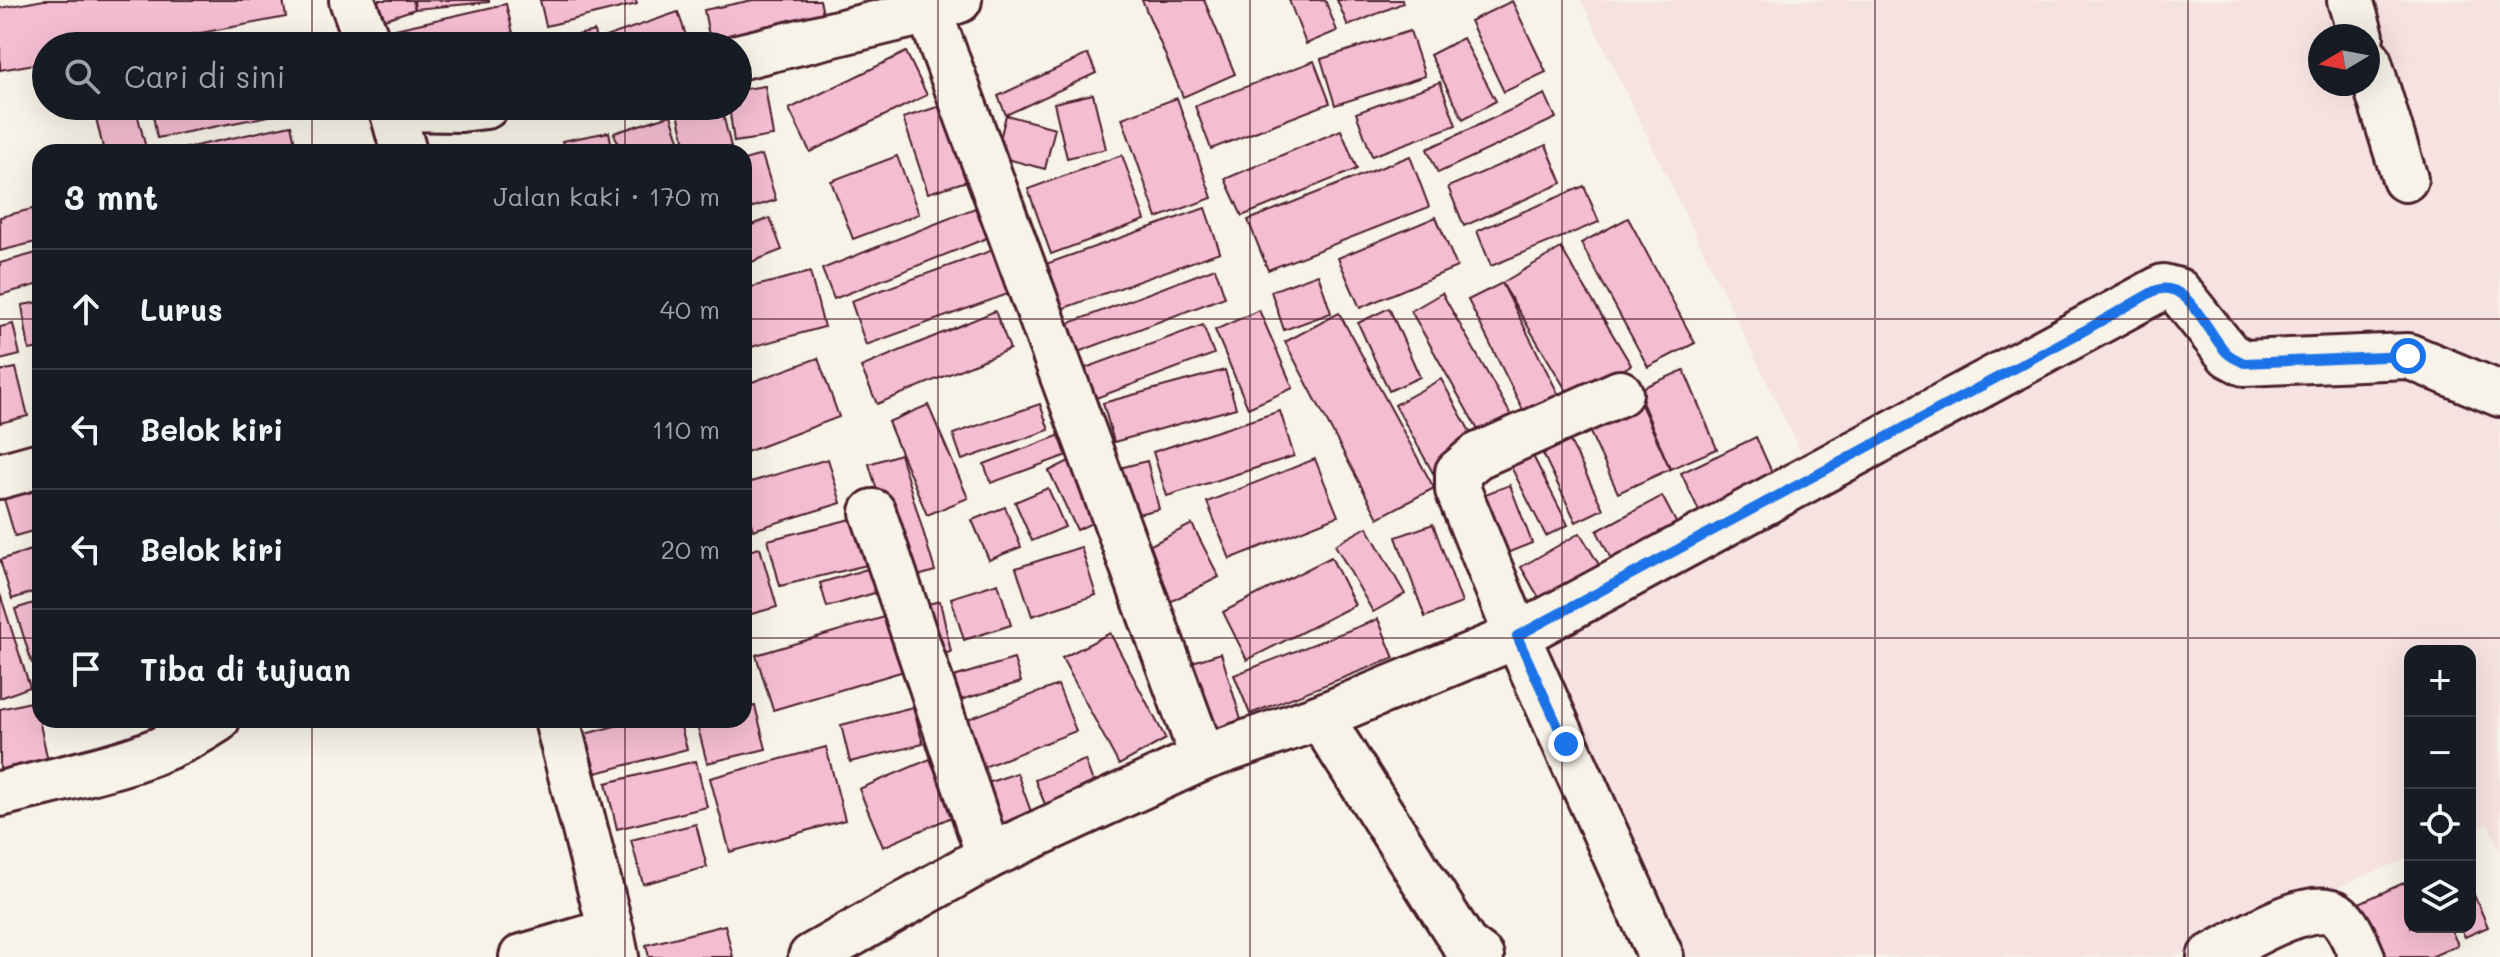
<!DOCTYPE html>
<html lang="id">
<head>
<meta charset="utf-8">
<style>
  :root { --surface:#171b24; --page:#20242c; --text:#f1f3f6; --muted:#9ea1a6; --line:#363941 }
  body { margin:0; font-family:Mali,sans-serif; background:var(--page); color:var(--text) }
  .controls { position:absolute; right:24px; bottom:24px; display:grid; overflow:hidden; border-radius:16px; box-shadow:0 8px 32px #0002 }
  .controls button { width:72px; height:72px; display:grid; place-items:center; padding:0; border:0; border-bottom:2px solid var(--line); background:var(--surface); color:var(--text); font:40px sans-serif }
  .compass { position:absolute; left:2308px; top:24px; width:72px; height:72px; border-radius:50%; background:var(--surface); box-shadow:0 8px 32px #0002; rotate:260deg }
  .stop { position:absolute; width:24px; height:24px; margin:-18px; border:6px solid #1a73e8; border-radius:50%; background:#fff }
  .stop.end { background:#1a73e8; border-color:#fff; box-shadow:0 2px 8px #0008 }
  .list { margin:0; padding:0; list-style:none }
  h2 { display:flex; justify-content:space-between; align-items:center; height:104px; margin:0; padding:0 32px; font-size:34px }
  h2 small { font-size:26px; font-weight:400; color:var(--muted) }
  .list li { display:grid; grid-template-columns:52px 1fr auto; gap:24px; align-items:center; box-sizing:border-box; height:120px; padding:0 32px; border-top:2px solid var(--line) }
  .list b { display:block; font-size:30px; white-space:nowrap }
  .list em { font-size:26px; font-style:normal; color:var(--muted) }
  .icon { flex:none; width:44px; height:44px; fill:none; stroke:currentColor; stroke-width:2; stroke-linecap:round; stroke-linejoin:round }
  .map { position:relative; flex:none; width:2500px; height:957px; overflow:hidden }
  .search { position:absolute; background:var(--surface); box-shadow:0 8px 32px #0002; left:32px; top:32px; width:720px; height:88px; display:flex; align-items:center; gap:20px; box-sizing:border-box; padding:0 28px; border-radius:44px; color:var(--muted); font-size:30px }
  .panel { position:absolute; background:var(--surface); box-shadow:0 8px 32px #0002; left:32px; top:144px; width:720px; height:584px; border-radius:24px }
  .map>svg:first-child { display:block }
</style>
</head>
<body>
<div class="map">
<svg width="2500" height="957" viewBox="0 0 2500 957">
  <rect width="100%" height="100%" fill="#f7f3e8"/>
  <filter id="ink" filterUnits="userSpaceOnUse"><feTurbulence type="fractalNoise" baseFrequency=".0125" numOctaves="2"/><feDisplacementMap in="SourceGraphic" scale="16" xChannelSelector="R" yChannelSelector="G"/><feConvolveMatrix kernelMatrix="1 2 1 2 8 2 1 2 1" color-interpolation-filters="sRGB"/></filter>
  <g filter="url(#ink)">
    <!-- built -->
    <path fill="#f6e3e1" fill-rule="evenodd" d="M1581,0h919v852l-12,-28 -18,7v-180h-60v206l-235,100h-491l-143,-331 274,-145zM2320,36h48v48h-48z"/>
    <!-- building -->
    <g fill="#f5bdd2" stroke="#4a1f2b" stroke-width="2">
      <polygon points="44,0 283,0 286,17 131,46 46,46 46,62 0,70 0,8"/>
      <polygon points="373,0 412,0 415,9 379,21"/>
      <polygon points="414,0 489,0 489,2 415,9"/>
      <polygon points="540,0 636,0 637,4 546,26"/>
      <polygon points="753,0 820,0 827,32 738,46 711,46 704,10"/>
      <polygon points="1142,0 1204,0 1235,74 1183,97"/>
      <polygon points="1289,0 1325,0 1337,31 1306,44"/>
      <polygon points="1337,0 1402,0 1403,3 1348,26"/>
      <polygon points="1512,1 1546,72 1504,92 1470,21"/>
      <polygon points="506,4 513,33 459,46 395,46 391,30"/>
      <polygon points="678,12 689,44 609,46 605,37"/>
      <polygon points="594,31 597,46 533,46"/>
      <polygon points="1410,31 1425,76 1335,105 1321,59"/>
      <polygon points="1463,38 1496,101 1463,119 1430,55"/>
      <polygon points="906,52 927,95 810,152 789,109"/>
      <polygon points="1088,54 1096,73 1006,115 998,96"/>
      <polygon points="1314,61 1330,103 1211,149 1195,106"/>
      <polygon points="1440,82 1456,125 1372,156 1356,113"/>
      <polygon points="765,86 773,136 734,142 729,106 738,106 738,90"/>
      <polygon points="1093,94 1106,149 1067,158 1054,103"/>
      <polygon points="1545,94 1556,118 1438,173 1427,149"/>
      <polygon points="1177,98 1212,198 1157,218 1122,118"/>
      <polygon points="956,101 980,177 928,193 903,118"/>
      <polygon points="169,106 303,106 304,109 157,138 152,109"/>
      <polygon points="706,106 721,106 731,147 710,152 687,152 678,113"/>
      <polygon points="136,109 147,152 104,152 96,118"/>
      <polygon points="671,115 683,152 621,152 614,133"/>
      <polygon points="1006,115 1055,128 1045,169 996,156"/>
      <polygon points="291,125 297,152 172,152 172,151"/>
      <polygon points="1341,130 1357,169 1242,216 1225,179"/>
      <polygon points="609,132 613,152 565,152 562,141"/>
      <polygon points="1546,145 1562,183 1464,226 1448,187"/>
      <polygon points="762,155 776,200 744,210 744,160"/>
      <polygon points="1122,155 1145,220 1051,254 1028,189"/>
      <polygon points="897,156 919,214 853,239 831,181"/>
      <polygon points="1410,156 1429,207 1268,270 1248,220"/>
      <polygon points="1584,186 1599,222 1491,266 1477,231"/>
      <polygon points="40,207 40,241 0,251 0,217"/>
      <polygon points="975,208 987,238 834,299 822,269"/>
      <polygon points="1205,208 1220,252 1042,316 1026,271"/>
      <polygon points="1436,217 1457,267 1360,308 1338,258"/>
      <polygon points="770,218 782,250 744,265 744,228"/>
      <polygon points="1628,218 1695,343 1648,367 1581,243"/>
      <polygon points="1561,248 1631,365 1572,400 1502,283"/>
      <polygon points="993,250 1008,294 866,345 851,301"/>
      <polygon points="40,252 40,284 0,295 0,263"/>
      <polygon points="1215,268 1225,297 1062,358 1051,330"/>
      <polygon points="810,272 824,327 744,349 744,289"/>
      <polygon points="1318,274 1331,313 1284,330 1271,291"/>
      <polygon points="1502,283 1566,409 1531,426 1468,300"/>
      <polygon points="1442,293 1515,422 1483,439 1411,311"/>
      <polygon points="40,302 40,348 29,350 22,305"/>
      <polygon points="1389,308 1420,377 1389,391 1358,323"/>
      <polygon points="1259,310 1293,388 1248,408 1215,330"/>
      <polygon points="995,311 1010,349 877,404 861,367"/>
      <polygon points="1339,313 1434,488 1378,518 1285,342"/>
      <polygon points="13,324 20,355 0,360 0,327"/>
      <polygon points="1203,325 1214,354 1080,404 1069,374"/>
      <polygon points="818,358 839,417 744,453 744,385"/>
      <polygon points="16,368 28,416 0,423 0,371"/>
      <polygon points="1225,370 1236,408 1114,442 1103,403"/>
      <polygon points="1684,370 1717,449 1670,469 1637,390"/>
      <polygon points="1441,379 1479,448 1433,473 1395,405"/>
      <polygon points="1640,402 1670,469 1618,493 1587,426"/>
      <polygon points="1040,404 1049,430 962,460 953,434"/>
      <polygon points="928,405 968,498 927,515 888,422"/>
      <polygon points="1280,411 1294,456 1167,496 1153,452"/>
      <polygon points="1063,434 1070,454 991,483 984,464"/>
      <polygon points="1756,437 1775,479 1701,515 1681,473"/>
      <polygon points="1570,441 1603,509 1576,522 1543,454"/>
      <polygon points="1531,452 1568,525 1546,536 1509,463"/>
      <polygon points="900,454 935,571 904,580 869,464"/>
      <polygon points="1077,457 1105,517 1077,530 1049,471"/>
      <polygon points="828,459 841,503 753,530 744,501 744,484"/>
      <polygon points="1315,459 1338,516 1230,559 1207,502"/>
      <polygon points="1147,461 1159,509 1120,518 1108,471"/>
      <polygon points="40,477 40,529 15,536 1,489"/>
      <polygon points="1510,485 1532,543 1507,553 1485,494"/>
      <polygon points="1048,488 1065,527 1032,541 1015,502"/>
      <polygon points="1662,496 1679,528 1613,563 1597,531"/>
      <polygon points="1005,507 1021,547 989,560 972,520"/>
      <polygon points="859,517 871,564 780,586 768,540"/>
      <polygon points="1192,524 1219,577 1160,607 1133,554"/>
      <polygon points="1433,524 1462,603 1425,617 1396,537"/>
      <polygon points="1367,527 1405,594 1373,612 1335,545"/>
      <polygon points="1580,533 1607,578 1548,613 1521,567"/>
      <polygon points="40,547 40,590 12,599 0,560"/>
      <polygon points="1081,547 1096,595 1032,616 1016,568"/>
      <polygon points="760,548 777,607 744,616 744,552"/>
      <polygon points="1331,557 1355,605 1247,660 1223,612"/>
      <polygon points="874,567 881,591 827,607 820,583"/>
      <polygon points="998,583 1011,625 964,640 951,598"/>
      <polygon points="0,594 30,687 0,698"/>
      <polygon points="40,601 40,660 32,663 15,609"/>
      <polygon points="940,601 951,652 924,658 912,608"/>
      <polygon points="888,616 904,671 773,710 756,655"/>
      <polygon points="1378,619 1394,658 1250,714 1234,675"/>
      <polygon points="1110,633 1166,739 1119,765 1062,658"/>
      <polygon points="1221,653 1242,723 1204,734 1183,665"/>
      <polygon points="1014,659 1021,682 957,701 950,678"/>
      <polygon points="1058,685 1076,731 966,774 947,727"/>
      <polygon points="35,701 48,761 0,771 0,709"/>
      <polygon points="755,706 766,749 707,763 696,720 744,720 744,708"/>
      <polygon points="913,707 923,744 850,762 841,725"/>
      <polygon points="637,720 679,720 687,749 596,773 585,734"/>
      <polygon points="826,747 845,820 730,852 710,778"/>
      <polygon points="930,759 954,816 883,847 859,789"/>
      <polygon points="1085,760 1096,790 1047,809 1035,780"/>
      <polygon points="696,761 707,807 617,829 606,783"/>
      <polygon points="1017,773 1034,820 992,835 975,787"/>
      <polygon points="696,824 707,867 643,884 631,840"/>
      <polygon points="2410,880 2410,927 2450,927 2458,945 2431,957 2381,957 2357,904"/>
      <polygon points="2470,886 2488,927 2465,937 2460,927 2470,927"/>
      <polygon points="725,925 733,957 649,957 646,945"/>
    </g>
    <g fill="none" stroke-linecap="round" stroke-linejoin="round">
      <defs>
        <g id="minor">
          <polyline points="2350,0 2361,36"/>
          <polyline points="929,11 1203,758"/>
          <polyline points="738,57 929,11 959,0"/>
          <polyline points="2368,59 2405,179"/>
          <polyline points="391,108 461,109 486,106"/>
          <polyline points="1620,393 1477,456 1458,472 1458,490 1517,636 1661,957"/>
          <polyline points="0,476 40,465"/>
          <polyline points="873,512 989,856"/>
          <polyline points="1320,717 1465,945 1481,957"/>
          <path d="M0,794c73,-19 154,-31 217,-74"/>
          <polyline points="522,957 611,931"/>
          <polyline points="811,957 989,856 1203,758 1320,717 1517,636 2163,287 2178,291 2229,355 2244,363 2408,356 2500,394"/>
          <path d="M2210,957c26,-13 100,-60 126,-43 13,9 20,30 26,43"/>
        </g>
        <g id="major">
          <polyline points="352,0 369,46"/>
          <polyline points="391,106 404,152"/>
          <polyline points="557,720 611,931 616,957"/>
        </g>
      </defs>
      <!-- minor casing -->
      <use href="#minor" stroke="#4a1f2b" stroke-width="50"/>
      <!-- major casing -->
      <use href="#major" stroke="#4a1f2b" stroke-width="50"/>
      <!-- minor -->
      <use href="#minor" stroke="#f7f3e8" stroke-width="44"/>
      <!-- major -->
      <use href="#major" stroke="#f7f3e8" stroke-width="44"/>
    </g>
  </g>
  <g fill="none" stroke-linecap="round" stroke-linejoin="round" filter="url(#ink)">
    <!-- route -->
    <path stroke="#1a73e8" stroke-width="10" d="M1566,744l-49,-108 572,-308 65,-37c34,-15 53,43 73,62 5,5 12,7 17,10l164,-7"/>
  </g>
  <!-- grid -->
  <path fill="none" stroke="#4a1f2b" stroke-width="2" stroke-opacity="0.55" d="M312,0v46M625,0v46M938,0v957M1250,0v957M1562,0v957M1875,0v957M2188,0v957M312,106v46M625,106v46M0,319h40M744,319h1756M0,638h40M744,638h1756M312,720v237M625,720v237"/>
</svg>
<div class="controls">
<button>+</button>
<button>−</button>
<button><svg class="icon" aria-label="locate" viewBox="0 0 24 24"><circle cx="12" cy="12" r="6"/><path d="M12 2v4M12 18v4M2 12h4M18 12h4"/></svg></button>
<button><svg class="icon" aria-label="layers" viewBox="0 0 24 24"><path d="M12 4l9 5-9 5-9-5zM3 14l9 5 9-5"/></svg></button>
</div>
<svg class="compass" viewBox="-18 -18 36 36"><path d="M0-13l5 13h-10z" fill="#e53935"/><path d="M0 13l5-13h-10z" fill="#9ea1a6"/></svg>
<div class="stop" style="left:2408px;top:356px"></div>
<div class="stop end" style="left:1566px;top:744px"></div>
<div class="search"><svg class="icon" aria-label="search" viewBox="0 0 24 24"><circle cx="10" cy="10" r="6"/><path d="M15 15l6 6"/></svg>Cari di sini</div>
<section class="panel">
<h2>3 mnt<small>Jalan kaki · 170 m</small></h2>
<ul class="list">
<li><svg class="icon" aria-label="ahead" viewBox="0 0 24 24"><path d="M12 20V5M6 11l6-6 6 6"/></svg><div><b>Lurus</b></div><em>40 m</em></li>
<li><svg class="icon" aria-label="left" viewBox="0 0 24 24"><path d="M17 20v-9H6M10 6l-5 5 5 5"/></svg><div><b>Belok kiri</b></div><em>110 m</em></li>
<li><svg class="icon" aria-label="left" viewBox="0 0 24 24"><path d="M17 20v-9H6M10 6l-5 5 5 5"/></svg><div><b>Belok kiri</b></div><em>20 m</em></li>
<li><svg class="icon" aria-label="arrive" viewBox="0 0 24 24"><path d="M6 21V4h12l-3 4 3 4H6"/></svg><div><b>Tiba di tujuan</b></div></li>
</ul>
</section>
</div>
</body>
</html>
